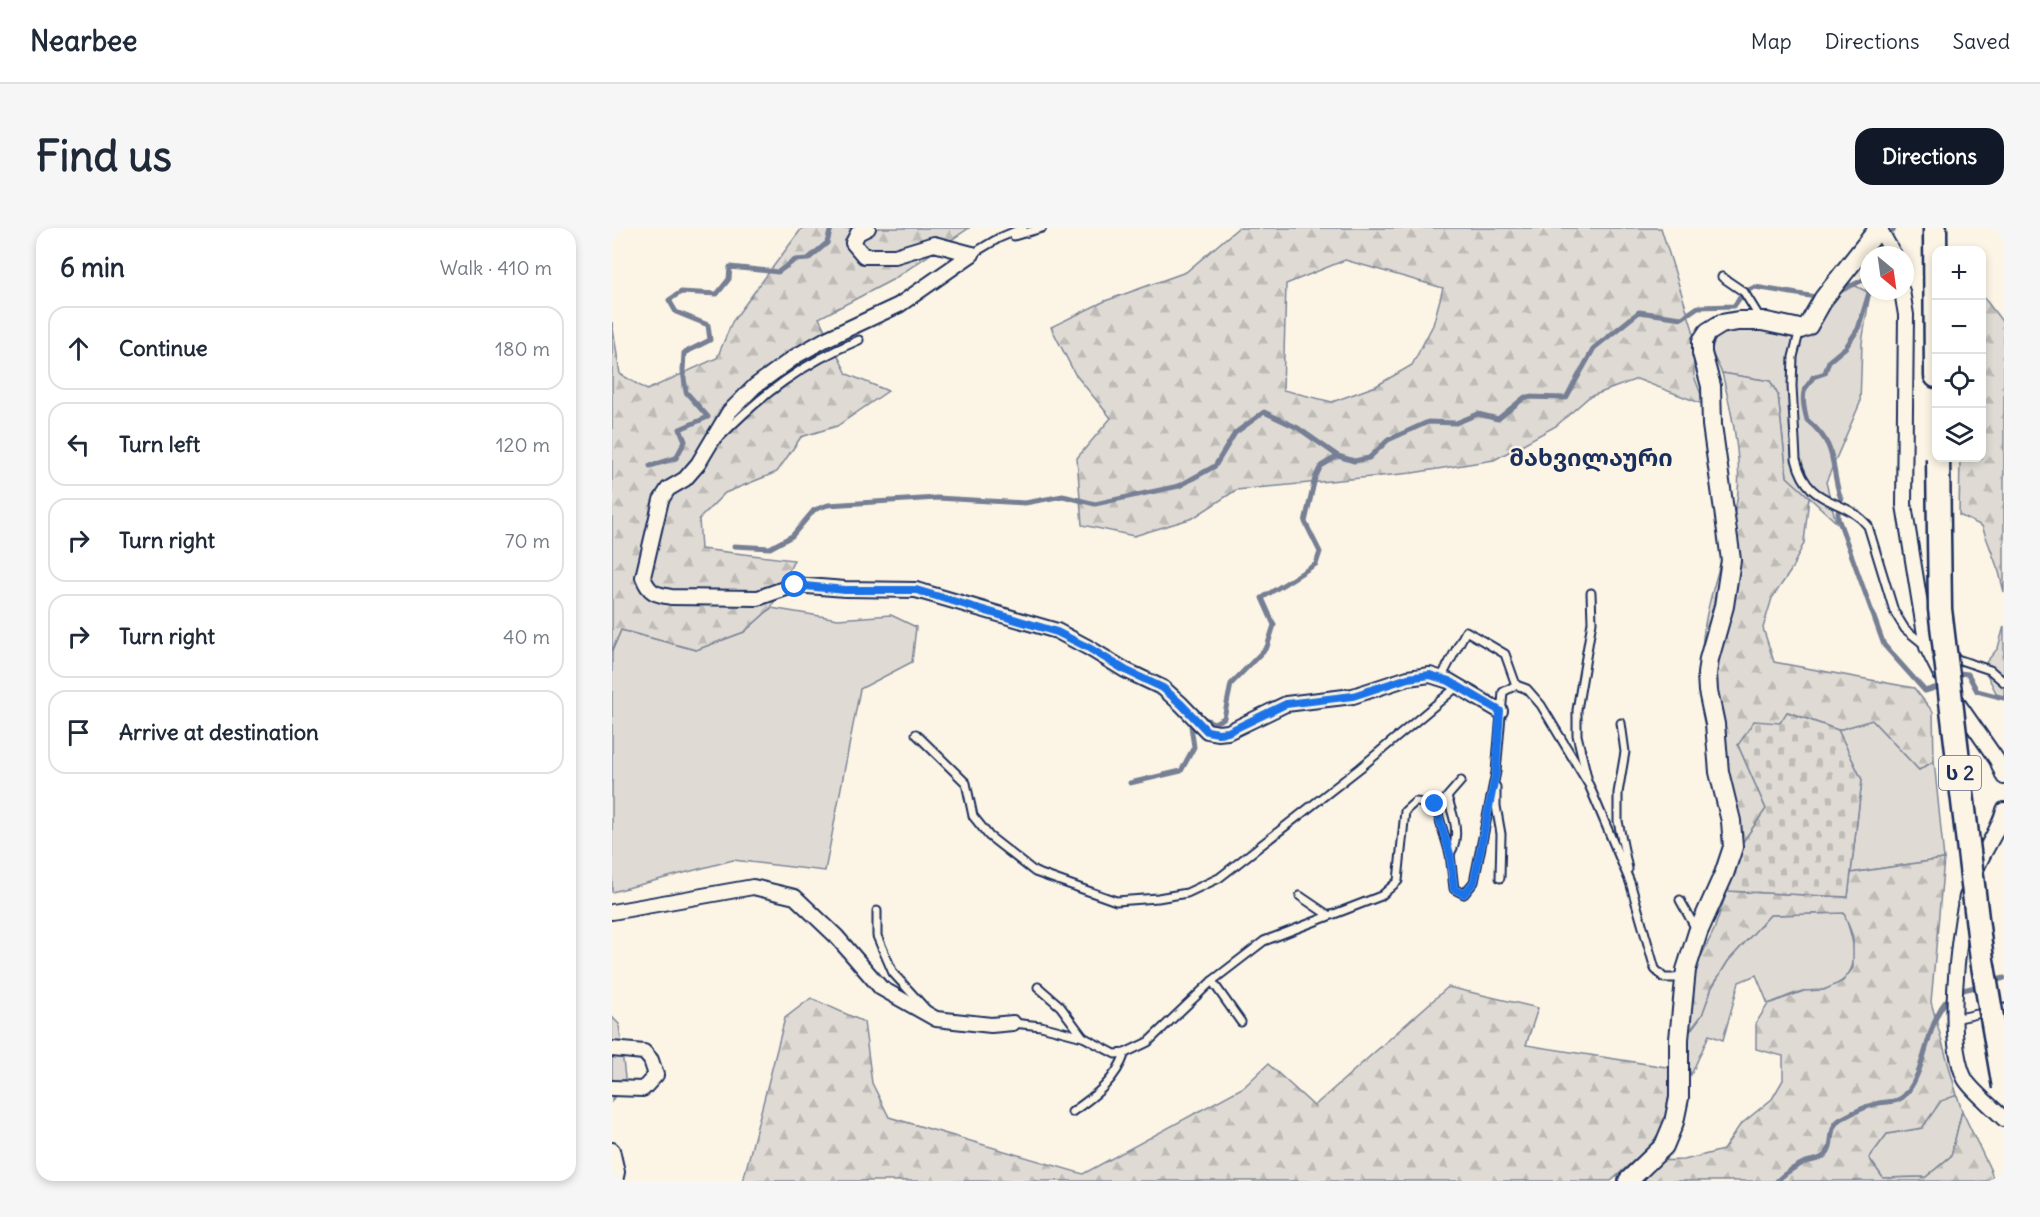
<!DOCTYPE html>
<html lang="en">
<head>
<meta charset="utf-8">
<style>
  :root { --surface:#fff; --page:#f6f6f7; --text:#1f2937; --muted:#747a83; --line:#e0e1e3; --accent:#111827 }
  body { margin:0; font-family:Delius,"Noto Sans Georgian",sans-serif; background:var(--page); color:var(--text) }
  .controls { position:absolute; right:18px; top:18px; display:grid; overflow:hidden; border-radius:12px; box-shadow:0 3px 9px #0003 }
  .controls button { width:54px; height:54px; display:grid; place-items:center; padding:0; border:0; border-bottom:2px solid var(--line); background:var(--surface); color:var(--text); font:30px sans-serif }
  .compass { position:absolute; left:1248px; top:18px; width:54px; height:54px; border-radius:50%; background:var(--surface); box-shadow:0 3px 9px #0003; rotate:151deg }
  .stop { position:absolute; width:18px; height:18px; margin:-14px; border:4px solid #1a73e8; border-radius:50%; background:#fff }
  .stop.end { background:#1a73e8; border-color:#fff; box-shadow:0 2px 6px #0008 }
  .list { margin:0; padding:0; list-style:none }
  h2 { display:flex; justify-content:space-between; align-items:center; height:78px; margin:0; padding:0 24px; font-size:26px }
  h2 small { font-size:20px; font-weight:400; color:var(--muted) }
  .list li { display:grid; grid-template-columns:39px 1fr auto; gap:18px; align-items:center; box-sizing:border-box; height:84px; margin:0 12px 12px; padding:0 12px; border:2px solid var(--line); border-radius:18px }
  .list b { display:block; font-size:22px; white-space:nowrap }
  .list em { font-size:20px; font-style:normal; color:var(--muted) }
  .icon { flex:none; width:33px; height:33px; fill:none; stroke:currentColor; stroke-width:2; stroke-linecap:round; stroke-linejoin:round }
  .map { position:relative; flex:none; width:1392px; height:953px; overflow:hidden; border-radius:18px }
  header { display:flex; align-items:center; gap:36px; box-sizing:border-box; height:84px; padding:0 30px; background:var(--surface); border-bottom:2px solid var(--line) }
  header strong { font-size:28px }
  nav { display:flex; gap:33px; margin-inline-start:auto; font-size:21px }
  .intro { display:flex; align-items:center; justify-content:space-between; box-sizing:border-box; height:144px; padding:0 36px }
  h1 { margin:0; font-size:42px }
  .button { padding:15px 27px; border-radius:18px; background:var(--accent); color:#fff; font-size:21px; font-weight:700 }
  main { display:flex; gap:36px; padding:0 36px }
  aside { flex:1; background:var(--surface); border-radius:18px; box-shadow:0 3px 9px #0003 }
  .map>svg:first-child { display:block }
</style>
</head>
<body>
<header>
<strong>Nearbee</strong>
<nav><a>Map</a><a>Directions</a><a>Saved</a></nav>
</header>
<div class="intro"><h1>Find us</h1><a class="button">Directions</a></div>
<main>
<aside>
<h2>6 min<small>Walk · 410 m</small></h2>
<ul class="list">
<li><svg class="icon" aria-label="ahead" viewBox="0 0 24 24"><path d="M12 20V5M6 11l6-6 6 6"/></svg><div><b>Continue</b></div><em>180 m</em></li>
<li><svg class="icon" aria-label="left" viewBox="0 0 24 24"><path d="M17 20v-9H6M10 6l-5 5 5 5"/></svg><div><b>Turn left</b></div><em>120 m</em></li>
<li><svg class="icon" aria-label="right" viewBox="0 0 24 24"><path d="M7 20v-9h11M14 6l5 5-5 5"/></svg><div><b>Turn right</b></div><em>70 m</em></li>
<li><svg class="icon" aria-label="right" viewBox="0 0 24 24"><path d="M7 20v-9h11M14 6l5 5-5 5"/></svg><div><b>Turn right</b></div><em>40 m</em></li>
<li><svg class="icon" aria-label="arrive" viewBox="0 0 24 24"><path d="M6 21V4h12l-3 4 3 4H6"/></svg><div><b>Arrive at destination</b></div></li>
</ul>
</aside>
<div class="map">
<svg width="1392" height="953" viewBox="0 0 1392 953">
  <defs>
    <pattern id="forest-firs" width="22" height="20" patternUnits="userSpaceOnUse" patternTransform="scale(1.5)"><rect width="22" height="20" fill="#dfdbd4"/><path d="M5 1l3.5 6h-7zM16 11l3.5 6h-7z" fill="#bfbcb8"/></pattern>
    <pattern id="cemetery-stones" width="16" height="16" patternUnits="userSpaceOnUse" patternTransform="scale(1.5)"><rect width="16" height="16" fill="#dfdbd4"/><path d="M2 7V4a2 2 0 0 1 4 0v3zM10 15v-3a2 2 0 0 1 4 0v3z" fill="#bfbcb8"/></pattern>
  </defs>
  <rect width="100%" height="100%" fill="#fcf5e5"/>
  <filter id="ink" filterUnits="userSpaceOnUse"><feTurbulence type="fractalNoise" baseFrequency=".0167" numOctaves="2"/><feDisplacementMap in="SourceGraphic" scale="12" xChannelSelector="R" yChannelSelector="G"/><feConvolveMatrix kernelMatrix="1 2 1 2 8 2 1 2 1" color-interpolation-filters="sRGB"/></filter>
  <g filter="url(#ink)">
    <!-- green -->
    <g fill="#dfdbd4" stroke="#7d8599" stroke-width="1.5">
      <polygon points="1229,51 1258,65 1250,115 1248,175 1214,254 1224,294 1175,249 1166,167 1158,153 1110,145 1099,123 1105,106 1119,97 1188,101"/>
      <polygon points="159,380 226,391 279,387 304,399 300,434 248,461 213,643 121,632 0,664 0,423 9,402 84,422 132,404"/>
      <polygon points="1260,492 1307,542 1322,533 1332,631 1239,645 1250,552 1226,502"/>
      <path d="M1232,685c11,30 21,64 -18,76 -7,3 -16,1 -23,2 -12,3 -24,9 -35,13l-12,-29 -17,7 -16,58 -14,-5 -18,40 -10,-32 21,-28 10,-28 16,-26 42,-46z"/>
      <polygon points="0,789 7,796 13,850 0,873"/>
      <polygon points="1345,867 1350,883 1339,928 1314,949 1271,950 1257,930 1275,906 1310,900 1329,872"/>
    </g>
    <!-- forest -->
    <g fill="url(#forest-firs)" stroke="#7d8599" stroke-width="1.5" fill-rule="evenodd">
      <polygon points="190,0 357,0 280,52 207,90 235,146 276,163 225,198 189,209 165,244 113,265 87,291 89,321 182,332 159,380 132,404 84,422 9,402 0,423 0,94 8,146 35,162 105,130 120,94"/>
      <path d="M626,0h423l32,102 1,46 11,29 -68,-26 -48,18 -33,29 -62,34 -82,13 -176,17 -43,28 -59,18 -52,-11 -5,-67 34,-40 -36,-44 -24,-47 54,-26 81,-29zM733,32l98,28 -10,37 -21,40 -36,21 -44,16 -49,-12 3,-106z"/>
      <polygon points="1370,67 1392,96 1392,364 1387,344 1370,298 1347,287 1348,230 1370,230"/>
      <path d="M1110,145l48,8 8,14 9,82 22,20 -5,46 -14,29 -18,26 -9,30 11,34 140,26 19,24 1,49 -15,9 -47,-50 -34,10 -50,-18 -8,11 -42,22 28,64 -26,37 -38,-173c-4,-57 22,-112 34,-167 8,-40 -4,-93 -14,-133z"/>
      <polygon points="1392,398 1392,470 1387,471 1371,438 1386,420"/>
      <polygon points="1332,631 1319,774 1345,867 1329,873 1310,900 1275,906 1257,930 1271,950 1314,949 1339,928 1350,883 1378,941 1382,953 1030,953 1042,933 1072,932 1111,922 1128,897 1160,871 1171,852 1171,828 1144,821 1144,795 1156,776 1192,763 1212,762 1231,753 1241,740 1241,709 1232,685 1158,687 1116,733 1100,759 1090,787 1069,815 1071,766 1102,702 1115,663 1236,669 1239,645"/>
      <polygon points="836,759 926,780 914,817 1060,840 1053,896 1038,918 999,953 131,953 173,790 199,770 252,794 260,855 277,889 471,946 632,859 656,836 702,878"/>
    </g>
    <!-- cemetery -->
    <polygon fill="url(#cemetery-stones)" stroke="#7d8599" stroke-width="1.5" points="1175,484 1226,502 1250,552 1236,669 1115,663 1121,633 1128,618 1154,581 1126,517 1142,493 1168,495"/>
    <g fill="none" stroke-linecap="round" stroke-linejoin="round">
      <!-- stream -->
      <g stroke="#767f94" stroke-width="5">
        <polyline points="1281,3 1282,0"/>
        <polyline points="1224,65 1253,51 1257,45"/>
        <polyline points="38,238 64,230 73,213 68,201 96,189 74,164 71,143 72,125 98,112 96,97 64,84 57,72 69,64 105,66 117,51 118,39 166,44 183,32 196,31 215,15 219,0"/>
        <path d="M1229,271c-12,-34 -1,-52 -34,-79 -2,-8 -6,-22 -2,-31 2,-4 6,-7 8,-12l12,-4 4,-12 17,-14 12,-18 11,-36 -4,-14"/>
        <polyline points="1226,284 1226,290 1272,417 1313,463 1326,459"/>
        <polyline points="122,318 158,320 180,308 202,282 216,277 325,270 413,275 451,268 483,276 567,258 603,238 623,205 652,184 686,200 726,228 742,233 757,230 776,212 816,194 844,195 866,186 886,191 913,169 954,170 982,120 1027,84 1070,90 1086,79 1122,78 1132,64 1143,59 1210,70"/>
        <polyline points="1342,448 1347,445 1356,446 1365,463 1392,470"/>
        <polyline points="518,555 569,543 582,519 579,498 591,490 602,495 612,490 619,456 655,419 662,397 650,370 704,336 708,324 693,294 703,250 709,238 726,228"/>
        <polyline points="1379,754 1392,750"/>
        <path d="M1165,953c8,-8 16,-13 26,-18 7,-3 16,-2 22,-8 11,-10 1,-27 16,-36 11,-6 25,-13 38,-16 10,-2 19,0 26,-8 24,-26 21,-86 51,-102 7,-4 18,-5 26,-8"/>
      </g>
      <defs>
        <g id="service">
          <polyline points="402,8 430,0"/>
          <polyline points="360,26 387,10 411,0"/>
          <polyline points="1110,49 1132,64 1148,90"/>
          <path d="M1188,101l-7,28 -1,29 4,73c12,50 48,37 72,67l26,85 11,18 20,16"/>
          <path d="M108,209c42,-43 83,-74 139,-97"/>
          <polyline points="1339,429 1378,442 1392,454"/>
          <polyline points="829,450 854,403 893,426 904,457"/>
          <polyline points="1009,495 1013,524 1006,565 1006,593 1016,641"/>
          <polyline points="304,506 354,555 361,588 377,608 423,644 504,673 546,670 575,665 607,650 748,540 846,458"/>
          <polyline points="975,549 965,507 965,482 980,394 979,365"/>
          <polyline points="884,559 884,578 889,606 888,650"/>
          <path d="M838,626c11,-18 4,-38 -3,-57l14,-16"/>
          <polyline points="688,668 716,687"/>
          <polyline points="1068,672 1084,701"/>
          <polyline points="265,683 265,708 281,745 314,781"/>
          <polyline points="600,753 629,794"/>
          <polyline points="426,759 448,778 471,809"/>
          <polyline points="1343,791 1392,780"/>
          <polyline points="401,795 429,798 471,809 503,826 513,825 536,814 600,753 652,713 769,668 786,653 793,583 803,574 823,576 838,626 842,661 852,666 862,654 884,544 891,464 904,457 915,461 929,477 977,557 1018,654 1043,741 1052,750 1063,750 1072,744"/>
          <path d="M460,884c23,-16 44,-32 53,-59"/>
        </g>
        <g id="minor">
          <polyline points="256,0 246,5 241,15 252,28 283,28 322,16 360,26"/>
          <polyline points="1267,0 1282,27"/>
          <path d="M360,26l-73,51 -73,34 -30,17 -41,30 -26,26 -31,52 -13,15 -17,10 -7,11 -18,77c6,16 12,17 28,20l87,1 37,-13 50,4 71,1 141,41 32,17 36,22 38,18 18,16 26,27 11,2 10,-1 58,-28 67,-8 55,-18 22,-3 19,6 51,30"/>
          <polyline points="1290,63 1294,87 1292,277 1315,419 1331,451"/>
          <polyline points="1342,470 1385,532 1392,549"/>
          <path d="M1362,647c8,-24 24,-41 30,-65"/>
          <path d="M1355,668c-9,44 -22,143 -2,183 6,11 30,30 39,40"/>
          <polyline points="0,684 141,659 183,669 224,708 269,760 324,791 379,797 401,795"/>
          <polyline points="0,821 32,824 39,832 44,847 31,861 0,860"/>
          <polyline points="0,922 5,944 3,953"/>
        </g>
        <polyline id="tertiary" points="1016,953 1052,918 1062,894 1067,870 1067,811 1074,742 1086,704 1112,646 1121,619 1119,593 1107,544 1103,496 1096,463 1095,446 1097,431 1112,378 1119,332 1100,197 1099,158 1090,125 1090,113 1096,104 1109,96 1126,93 1150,93 1188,101 1196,98 1212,70 1267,0"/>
        <polyline id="trunk" points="1323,0 1324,148"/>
      </defs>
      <!-- service casing -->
      <use href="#service" stroke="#1b2f5e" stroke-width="11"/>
      <!-- minor casing -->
      <use href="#minor" stroke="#1b2f5e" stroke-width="18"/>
      <!-- tertiary casing -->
      <use href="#tertiary" stroke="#1b2f5e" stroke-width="22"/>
      <!-- trunk casing -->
      <use href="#trunk" stroke="#1b2f5e" stroke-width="27"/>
      <!-- service -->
      <use href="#service" stroke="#fcf5e5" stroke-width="7"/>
      <!-- minor -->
      <use href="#minor" stroke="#fcf5e5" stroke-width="14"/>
      <!-- tertiary -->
      <use href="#tertiary" stroke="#fcf5e5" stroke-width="18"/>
      <!-- trunk -->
      <use href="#trunk" stroke="#fcf5e5" stroke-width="22"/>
      <defs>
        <polyline id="trunk-bridge" points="1326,230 1328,381 1370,732 1392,859"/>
      </defs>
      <!-- trunk-bridge casing -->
      <use href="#trunk-bridge" stroke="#1b2f5e" stroke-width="27" stroke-linecap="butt"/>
      <!-- trunk-bridge -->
      <use href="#trunk-bridge" stroke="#fcf5e5" stroke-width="22"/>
    </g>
  </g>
  <g fill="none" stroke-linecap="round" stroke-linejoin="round" filter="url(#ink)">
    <!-- route -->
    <polyline stroke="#1a73e8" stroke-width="8" points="183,357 233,362 304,362 445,404 477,420 513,442 551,460 569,476 595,503 606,505 616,504 674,476 741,468 796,450 818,447 837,453 888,483 884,544 862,654 852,666 842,661 838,626 823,576"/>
  </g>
  <g text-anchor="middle" stroke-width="4.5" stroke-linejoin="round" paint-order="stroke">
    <!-- shield labels -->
    <rect fill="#fcf5e5" stroke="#5e6a86" stroke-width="1.5" x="1327" y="528" width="42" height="34" rx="4.5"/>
    <g font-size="20" font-weight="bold" fill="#1b2f5e">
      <text x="1348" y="552">ს 2</text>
    </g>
    <!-- quarter labels -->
    <g font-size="24" font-weight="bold" fill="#1b2f5e" stroke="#fcf5e5">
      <text x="979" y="238">მახვილაური</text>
    </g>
  </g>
</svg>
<div class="controls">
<button>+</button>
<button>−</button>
<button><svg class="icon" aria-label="locate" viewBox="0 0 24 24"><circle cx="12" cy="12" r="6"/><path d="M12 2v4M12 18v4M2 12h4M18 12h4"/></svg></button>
<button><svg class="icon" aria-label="layers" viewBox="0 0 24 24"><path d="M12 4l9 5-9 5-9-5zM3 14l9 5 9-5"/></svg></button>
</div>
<svg class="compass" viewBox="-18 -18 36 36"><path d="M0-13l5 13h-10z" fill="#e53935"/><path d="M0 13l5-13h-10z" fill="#747a83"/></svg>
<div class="stop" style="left:183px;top:357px"></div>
<div class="stop end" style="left:823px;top:576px"></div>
</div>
</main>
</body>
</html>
